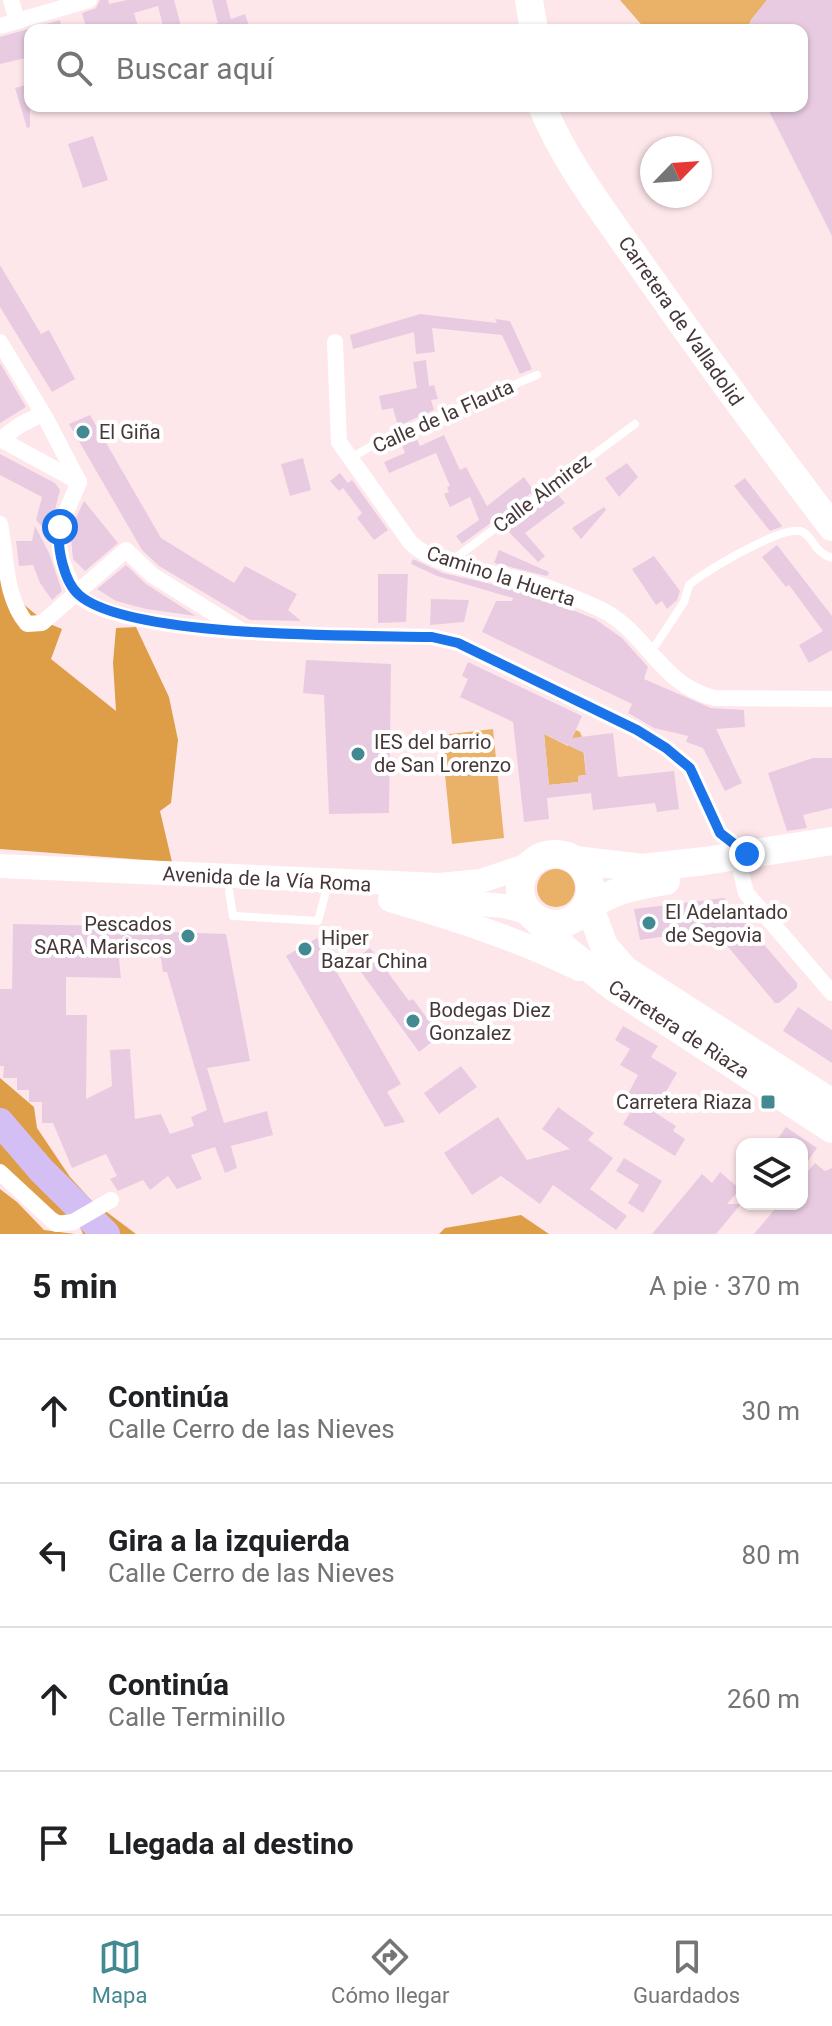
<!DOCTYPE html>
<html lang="es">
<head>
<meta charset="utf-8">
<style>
  :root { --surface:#fff; --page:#f6f6f6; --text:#202124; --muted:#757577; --line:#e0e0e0; --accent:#428991 }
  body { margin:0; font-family:Roboto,sans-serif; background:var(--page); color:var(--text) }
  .controls { position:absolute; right:24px; bottom:24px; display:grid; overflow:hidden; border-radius:16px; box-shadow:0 2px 6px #0004 }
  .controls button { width:72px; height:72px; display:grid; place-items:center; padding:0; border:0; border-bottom:2px solid var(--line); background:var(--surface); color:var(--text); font:40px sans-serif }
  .compass { position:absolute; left:640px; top:136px; width:72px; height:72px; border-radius:50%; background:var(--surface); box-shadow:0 2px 6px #0004; rotate:65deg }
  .stop { position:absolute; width:24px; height:24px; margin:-18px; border:6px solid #1a73e8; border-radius:50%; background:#fff }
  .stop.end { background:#1a73e8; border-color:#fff; box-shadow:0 2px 8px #0008 }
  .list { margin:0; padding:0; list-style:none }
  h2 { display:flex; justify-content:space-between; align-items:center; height:104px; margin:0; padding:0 32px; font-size:34px }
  h2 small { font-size:26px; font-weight:400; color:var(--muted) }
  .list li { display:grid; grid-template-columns:52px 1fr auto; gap:24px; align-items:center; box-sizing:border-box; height:144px; padding:0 32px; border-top:2px solid var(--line) }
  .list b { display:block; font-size:30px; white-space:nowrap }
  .list p { margin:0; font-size:26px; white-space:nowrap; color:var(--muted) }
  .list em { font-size:26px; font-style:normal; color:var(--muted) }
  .icon { flex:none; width:44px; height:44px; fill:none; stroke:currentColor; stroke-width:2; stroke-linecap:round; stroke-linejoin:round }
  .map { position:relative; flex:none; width:832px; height:1234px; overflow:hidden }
  .search { position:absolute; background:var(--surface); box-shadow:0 2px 6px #0004; left:24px; right:24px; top:24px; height:88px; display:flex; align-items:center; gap:20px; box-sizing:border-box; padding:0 28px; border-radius:16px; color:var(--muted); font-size:30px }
  .sheet { height:680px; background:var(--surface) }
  nav { display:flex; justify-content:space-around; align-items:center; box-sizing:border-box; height:112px; border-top:2px solid var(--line); background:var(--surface); font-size:22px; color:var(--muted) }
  nav a { display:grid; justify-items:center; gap:4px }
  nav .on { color:var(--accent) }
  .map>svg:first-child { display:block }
</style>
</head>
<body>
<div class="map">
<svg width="832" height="1234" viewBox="0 0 832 1234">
  <rect width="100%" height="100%" fill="#fee7eb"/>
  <!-- green -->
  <g fill="#eab169">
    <polygon points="620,0 767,0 751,20 747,30 646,30"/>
    <polygon points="493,729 504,838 452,844 441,735"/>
    <polygon points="576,730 580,732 582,737 586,775 578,776 578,782 549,785 544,734 568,746"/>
    <circle cx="556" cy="888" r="19"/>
  </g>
  <!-- forest -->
  <g fill="#de9e48">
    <polygon points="0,530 22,603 45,622 62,629 51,659 116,711 113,663 116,628 136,627 169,697 178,740 171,803 160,811 172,862 0,849"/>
    <path d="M0,1078l34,29 3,21 33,49 22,24 44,33h-53l-7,-16c-25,4 -56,-40 -76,-54z"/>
    <polygon points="0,1189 17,1202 44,1230 75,1234 0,1234"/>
    <polygon points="521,1215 549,1234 439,1234 445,1228"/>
  </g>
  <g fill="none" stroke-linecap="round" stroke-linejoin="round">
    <!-- river -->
    <polyline stroke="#d3bff4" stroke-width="28" points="0,1122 42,1171 106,1234"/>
  </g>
  <!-- building -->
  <g fill="#e8cbe1" fill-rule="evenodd">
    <polygon points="100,0 108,0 109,4 127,0 174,0 182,30 164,30 158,6 134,13 139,30 87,30 82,13 96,8"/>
    <polygon points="212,0 226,0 231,19 245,14 249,26 234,30 204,30 204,27 218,23"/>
    <polygon points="767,0 832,0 832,236 768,109 780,106 802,106 802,30 747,30 751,20"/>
    <polygon points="60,20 62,30 30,30 30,57 0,64 0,37"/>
    <polygon points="30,84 30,127 27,128 15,88"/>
    <polygon points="93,136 108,180 83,188 68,144"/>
    <polygon points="0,265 41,334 49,330 75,379 52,392 0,307"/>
    <polygon points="420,314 497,323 495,319 510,321 532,369 520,374 502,335 432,328 435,352 416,354 414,332 353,349 350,335"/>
    <polygon points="426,360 429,386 434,385 438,399 431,400 434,410 398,426 393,408 382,410 379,396 417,388 413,362"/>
    <polygon points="0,363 26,407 0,423"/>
    <polygon points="90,415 161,538 234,583 245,566 297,594 288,610 301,621 250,620 159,566 142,550 69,424"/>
    <polygon points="415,434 420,446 444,435 460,470 466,467 487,506 524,477 534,491 462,544 456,536 479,520 470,497 450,507 444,494 449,492 447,487 450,486 436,453 389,473 384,462 405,453 400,440"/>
    <polygon points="0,454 55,483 60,490 49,534 36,520 42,497 0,475"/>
    <polygon points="303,458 311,490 290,496 281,464"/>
    <polygon points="627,463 638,477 619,497 605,478"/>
    <polygon points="340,473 348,483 352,480 388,530 374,540 357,518 362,513 343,488 339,491 330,481"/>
    <polygon points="745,478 782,526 781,527 770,531 734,486"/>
    <polygon points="556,492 565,503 525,533 545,556 538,562 508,531 509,526"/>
    <polygon points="84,501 118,543 85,571 73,559 71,538 75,520"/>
    <polygon points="604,507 606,510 581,539 572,528"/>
    <polygon points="35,526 49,553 62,591 52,600 40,583 33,565 19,566 16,541 32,541"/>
    <polygon points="777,545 832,616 832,650 809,663 799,645 823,631 789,585 786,587 762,557"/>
    <polygon points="499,550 549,572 547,576 494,563"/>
    <polygon points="654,556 680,591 677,600 667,609 662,601 656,605 632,569"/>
    <polygon points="413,559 443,573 526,592 595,619 622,638 648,667 644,679 711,708 744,710 745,727 716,729 742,783 725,791 703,748 686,742 688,736 654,728 628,713 632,704 482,632 496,601 512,601 513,598 437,576 411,564"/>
    <polygon points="126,565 146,584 196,616 146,609 116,601 97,589"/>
    <polygon points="378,574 408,574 406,622 378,623"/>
    <polygon points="431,599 469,600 464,622 430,625"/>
    <polygon points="306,660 391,664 389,813 329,814 324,695 303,693"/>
    <path d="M468,662l114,54 -10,22 41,-5 5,44 56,-6 5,38 -22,3 -2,-9 -62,7 -2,-17 -44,5 2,21 -25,3 -11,-100 -53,-25 8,-18 -6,-3zM544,734l40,19 2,22 -8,1v6l-29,3z"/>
    <polygon points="813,758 832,758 832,808 803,815 807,828 787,831 768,773"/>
    <polygon points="724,898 797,983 797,988 779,1003 775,1003 713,929 640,940 634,909"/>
    <path d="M13,924l102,2 1,4 110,4 24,127 -43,7 17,55 43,-12 6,24 -42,11 6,22 -12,5 -10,-26 -24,8 11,24 -25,10 -9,-13 -18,14 -7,-10 -25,11 -8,-12 7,-3 -11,-22 -34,14 -19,-45h-11v-21h-13v-12h-12v-12h-14l1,-12h-4v-77h12zM118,949l37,1 2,8h4l2,14h4l40,138 -16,7 3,9 -24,8 -9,-20 -26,5 -5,-70 -20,1 2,36 -26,13 1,-84h-21v-38l55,1z"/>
    <polygon points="317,938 401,1084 387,1092 405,1122 385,1127 286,956"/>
    <polygon points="370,948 409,1001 413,999 440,1036 419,1052 353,961"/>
    <polygon points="798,1007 832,1030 832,1063 783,1031"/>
    <polygon points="623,1026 658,1046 651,1057 677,1073 654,1112 676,1126 673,1131 685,1139 675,1156 623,1124 638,1100 628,1094 638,1075 620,1065 630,1049 615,1040"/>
    <polygon points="461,1066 477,1087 439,1114 424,1093"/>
    <polygon points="558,1107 594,1133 588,1140 613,1158 590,1189 627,1216 616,1230 553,1185 540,1204 501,1176 472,1195 444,1153 498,1117 527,1160 570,1149 542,1129"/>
    <polygon points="786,1127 817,1148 802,1169 802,1144 774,1144"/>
    <polygon points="624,1158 662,1181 643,1213 628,1203 639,1185 616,1171"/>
    <polygon points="815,1163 825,1171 832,1168 832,1234 754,1234 779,1204 802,1204 802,1178"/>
    <polygon points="720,1172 740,1189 727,1204 741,1204 716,1234 652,1234 702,1174 712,1183"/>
  </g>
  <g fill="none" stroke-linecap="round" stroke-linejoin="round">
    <!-- lane -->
    <g stroke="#fff" stroke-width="8">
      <polyline points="349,459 384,439 537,375"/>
      <polyline points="450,562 635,424"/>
      <path d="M651,652l33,-50 5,-17c17,-14 90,-58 111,-54 13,3 12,21 32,27"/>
      <polyline points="229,891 233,916 318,921 325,895"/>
    </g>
    <!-- street -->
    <g stroke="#fff" stroke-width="16">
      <polyline points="11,0 17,21"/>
      <polyline points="0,26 89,0"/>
      <polyline points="0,342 45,417 79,482"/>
      <path d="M335,342l4,100 71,100c27,27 74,28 109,37 28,7 55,18 81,30 47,22 60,77 115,89l117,1"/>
      <polyline points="0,439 79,482"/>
      <polyline points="1,439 20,425 42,414"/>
      <path d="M79,482c-14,34 -29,55 -12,92 3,6 6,16 11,21 47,44 284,40 354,42l26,6 179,87 29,18 24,20 30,65 27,21"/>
      <path d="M0,524c7,34 4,72 27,100l15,-1 84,-73 26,25 87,54"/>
      <polyline points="741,872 746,893 832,993"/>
      <polyline points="0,1172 56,1224 73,1222 111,1200"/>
    </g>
    <!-- primary -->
    <g stroke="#fff" stroke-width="24">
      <polyline points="0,866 439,885 481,881 531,864"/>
      <polyline points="422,899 504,906 530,913"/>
      <path d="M390,900c65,19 128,39 189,69"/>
    </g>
    <!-- highway -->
    <g stroke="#fff" stroke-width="28">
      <polyline points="529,0 534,30"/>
      <path d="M542,106c24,59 67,113 103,165 61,87 123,172 187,256"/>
      <circle cx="555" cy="889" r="35"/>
      <polyline points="575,860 642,868 705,861 832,841"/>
      <polyline points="588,902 604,946 625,970 832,1103"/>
      <path d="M582,912c26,-21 52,-26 84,-31"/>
      <polyline points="534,917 565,949 612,986 832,1129"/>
    </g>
  </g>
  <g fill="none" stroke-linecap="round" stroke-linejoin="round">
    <!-- route -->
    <path stroke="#1a73e8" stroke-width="10" d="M60,527c-4,19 4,55 19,68 51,44 279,40 353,42l26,6 179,87 29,18 24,20 30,65 27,21"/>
  </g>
  <!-- markers -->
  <g fill="#428991" stroke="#fff" stroke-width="3">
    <circle cx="83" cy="432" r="8"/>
    <circle cx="358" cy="754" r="8"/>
    <circle cx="649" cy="923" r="8"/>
    <circle cx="188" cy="936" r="8"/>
    <circle cx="305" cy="949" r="8"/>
    <circle cx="413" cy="1021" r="8"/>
    <rect x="760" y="1094" width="16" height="16" rx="4"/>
  </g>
  <g text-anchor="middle" stroke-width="8" stroke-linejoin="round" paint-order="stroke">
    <!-- street labels -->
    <g font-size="20" fill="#463739" stroke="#fff">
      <text transform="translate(681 321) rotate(55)" y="7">Carretera de Valladolid</text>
      <text transform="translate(443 416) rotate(-24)" y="7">Calle de la Flauta</text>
      <text transform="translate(542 493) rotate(-37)" y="7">Calle Almirez</text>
      <text transform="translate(501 576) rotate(18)" y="7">Camino la Huerta</text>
      <text transform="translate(267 879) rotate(3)" y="7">Avenida de la Vía Roma</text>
      <text transform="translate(679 1029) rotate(33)" y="7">Carretera de Riaza</text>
    </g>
    <!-- poi labels -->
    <g font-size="20" fill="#463739" stroke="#fff" text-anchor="start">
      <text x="99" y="439">El Giña</text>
      <text x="374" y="749">IES del barrio<tspan x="374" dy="23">de San Lorenzo</tspan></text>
      <text x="665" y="919">El Adelantado<tspan x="665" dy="23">de Segovia</tspan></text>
      <text x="172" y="931" text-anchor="end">Pescados<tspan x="172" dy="23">SARA Mariscos</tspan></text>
      <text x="321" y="945">Hiper<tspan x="321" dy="23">Bazar China</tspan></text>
      <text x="429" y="1017">Bodegas Diez<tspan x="429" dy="23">Gonzalez</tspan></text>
      <text x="752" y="1109" text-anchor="end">Carretera Riaza</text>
    </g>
  </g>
</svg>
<div class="controls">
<button><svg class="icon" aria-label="layers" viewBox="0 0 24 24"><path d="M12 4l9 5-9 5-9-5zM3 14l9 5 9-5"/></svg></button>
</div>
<svg class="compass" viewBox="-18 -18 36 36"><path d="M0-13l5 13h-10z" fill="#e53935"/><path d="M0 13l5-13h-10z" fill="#757577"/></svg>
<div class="stop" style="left:60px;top:527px"></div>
<div class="stop end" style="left:747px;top:854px"></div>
<div class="search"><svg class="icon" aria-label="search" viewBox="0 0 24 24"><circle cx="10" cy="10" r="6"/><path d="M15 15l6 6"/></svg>Buscar aquí</div>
</div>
<section class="sheet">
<h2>5 min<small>A pie · 370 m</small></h2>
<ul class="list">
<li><svg class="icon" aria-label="ahead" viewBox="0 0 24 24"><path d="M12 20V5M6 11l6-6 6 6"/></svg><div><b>Continúa</b><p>Calle Cerro de las Nieves</p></div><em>30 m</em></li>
<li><svg class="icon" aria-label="left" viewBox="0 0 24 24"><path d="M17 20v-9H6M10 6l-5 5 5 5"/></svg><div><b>Gira a la izquierda</b><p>Calle Cerro de las Nieves</p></div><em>80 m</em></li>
<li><svg class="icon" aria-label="ahead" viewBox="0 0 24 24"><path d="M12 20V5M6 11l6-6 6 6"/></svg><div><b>Continúa</b><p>Calle Terminillo</p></div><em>260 m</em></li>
<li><svg class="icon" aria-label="arrive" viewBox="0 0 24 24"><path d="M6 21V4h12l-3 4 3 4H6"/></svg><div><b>Llegada al destino</b></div></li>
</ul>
</section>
<nav>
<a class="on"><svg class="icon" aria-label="map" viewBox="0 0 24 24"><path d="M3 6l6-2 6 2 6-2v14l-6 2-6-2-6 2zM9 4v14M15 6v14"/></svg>Mapa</a>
<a><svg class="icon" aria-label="directions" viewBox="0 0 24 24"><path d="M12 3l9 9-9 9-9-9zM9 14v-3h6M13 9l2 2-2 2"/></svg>Cómo llegar</a>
<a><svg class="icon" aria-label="saved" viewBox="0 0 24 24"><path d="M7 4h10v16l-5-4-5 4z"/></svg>Guardados</a>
</nav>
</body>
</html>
